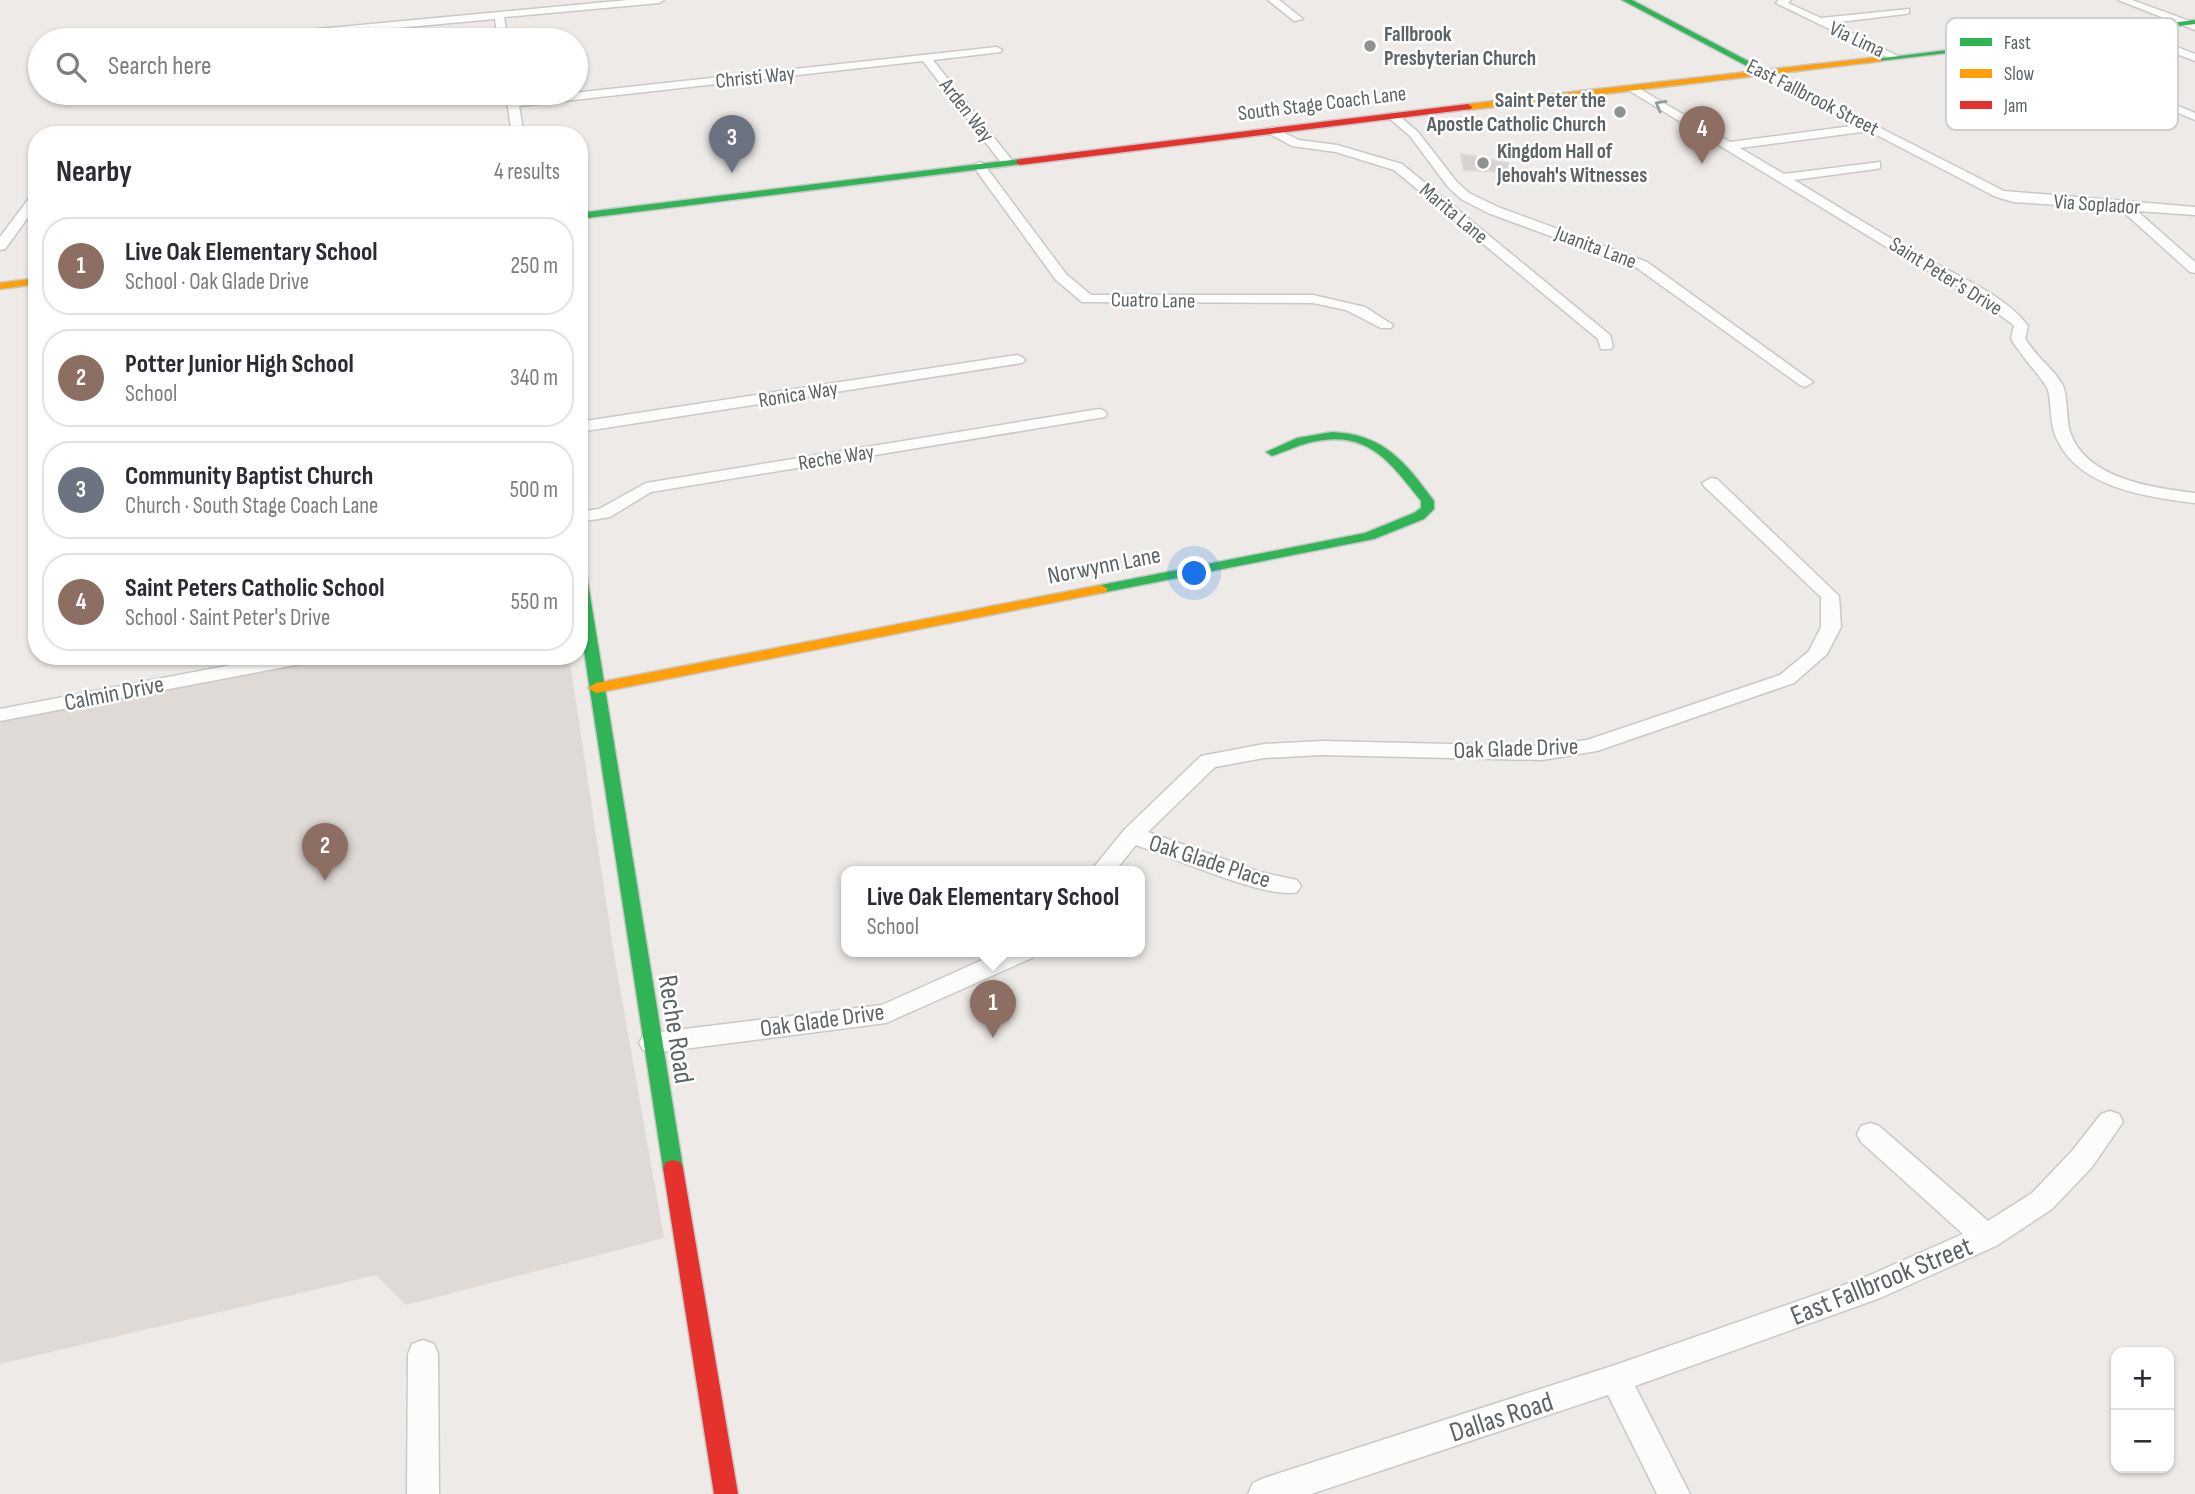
<!DOCTYPE html>
<html lang="en">
<head>
<meta charset="utf-8">
<style>
  :root { --surface:#fff; --page:#f7f7f7; --text:#2b2b33; --muted:#7c7c81; --line:#e1e1e2; --accent:#7c3aed }
  body { margin:0; font-family:"Sofia Sans Condensed",sans-serif; background:var(--page); color:var(--text) }
  .controls { position:absolute; right:21px; bottom:21px; display:grid; overflow:hidden; border-radius:14px; box-shadow:0 2px 5px #0004 }
  .controls button { width:63px; height:63px; display:grid; place-items:center; padding:0; border:0; border-bottom:2px solid var(--line); background:var(--surface); color:var(--text); font:35px sans-serif }
  .you { position:absolute; left:1195px; top:574px; width:24px; height:24px; margin:-18px; border:5px solid #fff; border-radius:50%; background:#1a73e8; box-shadow:0 0 0 10px #1a73e833 }
  .badge { display:grid; place-items:center; width:46px; height:46px; border-radius:50%; background:var(--accent); color:#fff; font-size:23px; font-weight:700 }
  .pin { position:absolute; translate:-50% -58px; filter:drop-shadow(0 2px 4px #0008) }
  .pin::after { content:''; position:absolute; top:37px; width:24px; height:21px; background:inherit; clip-path:polygon(0 0,100% 0,50% 100%) }
  .popup { position:absolute; left:841px; top:866px; width:304px; height:91px; box-sizing:border-box; display:grid; place-content:center; border-radius:14px; background:var(--surface); filter:drop-shadow(0 2px 5px #0005); font-size:23px; white-space:nowrap; color:var(--muted) }
  .popup b { font-size:26px; color:var(--text) }
  .popup::after { content:''; position:absolute; left:50%; top:100%; margin-left:-14px; border:14px solid transparent; border-top-color:var(--surface) }
  .list { margin:0; padding:0; list-style:none }
  h2 { display:flex; justify-content:space-between; align-items:center; height:91px; margin:0; padding:0 28px; font-size:30px }
  h2 small { font-size:23px; font-weight:400; color:var(--muted) }
  .list li { display:grid; grid-template-columns:46px 1fr auto; gap:21px; align-items:center; box-sizing:border-box; height:98px; margin:0 14px 14px; padding:0 14px; border:2px solid var(--line); border-radius:28px }
  .list b { display:block; font-size:26px; white-space:nowrap }
  .list p { margin:0; font-size:23px; white-space:nowrap; color:var(--muted) }
  .list em { font-size:23px; font-style:normal; color:var(--muted) }
  .icon { flex:none; width:38px; height:38px; fill:none; stroke:currentColor; stroke-width:2; stroke-linecap:round; stroke-linejoin:round }
  .map { position:relative; flex:none; width:2195px; height:1494px; overflow:hidden }
  .search { position:absolute; background:var(--surface); box-shadow:0 2px 5px #0004; left:28px; top:28px; width:560px; height:77px; display:flex; align-items:center; gap:18px; box-sizing:border-box; padding:0 24px; border-radius:38px; color:var(--muted); font-size:26px }
  .panel { position:absolute; background:var(--surface); box-shadow:0 2px 5px #0004; left:28px; top:126px; width:560px; height:539px; border-radius:28px }
  .map>svg:first-child { display:block }
</style>
</head>
<body>
<div class="map">
<svg width="2195" height="1494" viewBox="0 0 2195 1494">
  <rect width="100%" height="100%" fill="#edeae7"/>
  <!-- education -->
  <polygon fill="#dfdad6" points="342,656 569,656 614,954 664,1238 406,1305 376,1275 0,1364 0,720"/>
  <!-- building -->
  <polygon fill="#d5d2d1" stroke="#dcd9d6" stroke-width="2" points="1461,154 1508,163 1507,172 1464,170"/>
  <g fill="none" stroke-linecap="round" stroke-linejoin="round">
    <defs>
      <g id="street">
        <polygon points="628,0 664,0 659,3 504,17 508,40 498,40 495,19 265,40 228,40 233,37"/>
        <polygon points="1268,0 1279,0 1303,19 1294,21"/>
        <polygon points="1791,0 1788,3 1821,18 1909,9 1909,13 1905,14 1831,23 1900,57 1891,59 1776,3 1779,0"/>
        <polygon points="2118,0 2132,0 2195,23 2195,30"/>
        <polygon points="2120,28 2128,28 2195,54 2195,61 2120,32"/>
        <polygon points="2014,40 2022,40 2195,113 2195,120 2014,44"/>
        <polygon points="997,47 1002,50 1001,52 933,60 1011,159 1011,165 1003,165 923,61 519,106 524,135 512,135 506,93 516,93 518,99"/>
        <path d="M1765,69l239,122 191,16v8l-58,-4 58,51v11l-5,-1 -70,-63 -106,-7 -18,-5 -127,-66 -129,17 44,26 96,-12v6l-4,1 -82,11c42,25 83,51 126,75 34,20 85,39 108,71l-3,12c10,18 27,29 37,46 6,10 4,35 8,48 16,47 83,56 125,61v10c-48,-6 -118,-15 -139,-66 -7,-16 -4,-32 -8,-47 -2,-8 -30,-37 -37,-52l3,-12 -3,-3 -46,-33 -54,-28 -286,-174 10,-2 95,56 129,-17 -98,-51v-4z"/>
        <polygon points="1389,114 1397,114 1418,132 1456,181 1469,193 1498,207 1647,262 1813,382 1805,387 1800,385 1637,268 1488,213 1461,199 1448,187 1410,136 1389,118"/>
        <polygon points="1272,127 1299,140 1337,145 1402,164 1610,335 1613,346 1611,349 1601,349 1598,339 1394,170 1336,152 1292,146 1268,133 1266,131"/>
        <polygon points="979,162 983,163 1066,274 1091,295 1313,295 1365,307 1393,325 1391,328 1381,328 1346,310 1313,303 1082,302 1056,280 973,166"/>
        <polygon points="37,192 37,205 5,249 0,250 0,237 33,193"/>
        <polygon points="1017,355 1022,357 1025,360 1022,363 579,432 579,422"/>
        <polygon points="1099,409 1105,411 1107,414 1105,417 651,492 610,517 579,522 579,512 599,509 646,483"/>
        <path d="M1711,478l6,1 122,117 2,31 -14,27 -33,29 -197,68 -55,9 -220,-5 -58,3 -49,9 -67,65 112,40 37,8 4,6 -4,6c-29,8 -128,-36 -161,-47l-22,27h-24l34,-42 77,-74 63,-12 58,-3 220,5 45,-6 193,-65 29,-24 12,-24v-30l-116,-110 -3,-4z"/>
        <polygon points="278,656 321,656 311,662 0,721 0,709"/>
        <polygon points="1000,952 1035,952 1032,958 886,1023 652,1053 643,1050 639,1043 643,1036 652,1033 882,1005"/>
        <polygon points="2110,1111 2119,1114 2123,1122 2092,1167 2052,1209 1996,1246 1880,1298 1635,1386 1690,1494 1657,1494 1608,1395 1311,1494 1248,1494 1253,1483 1264,1478 1615,1365 1861,1279 1963,1234 1861,1142 1857,1134 1861,1126 1870,1123 1879,1126 1988,1221 2032,1193 2072,1151 2101,1114"/>
        <polygon points="423,1340 434,1344 438,1354 439,1494 407,1494 408,1354 412,1344"/>
      </g>
      <g id="fast">
        <polygon points="1622,0 1632,0 1769,72 1762,74"/>
        <polygon points="2195,20 2195,24 1879,61 1875,59"/>
        <polygon points="1020,159 1023,160 1023,164 579,219 579,213"/>
        <path d="M1332,432c52,2 73,30 102,69v8l-10,10 -50,20 -273,54 -7,-4 7,-4 264,-52 49,-20 7,-5v-7c-32,-40 -54,-73 -113,-58 -12,3 -24,9 -36,13l-6,-4 31,-14z"/>
        <polygon points="579,567 586,571 683,1168 680,1174 673,1176 666,1174 663,1168 579,618"/>
      </g>
      <g id="slow">
        <polygon points="1879,57 1882,61 1468,110 1464,107 1468,104"/>
        <polygon points="37,278 37,284 0,289 0,283"/>
        <polygon points="1101,585 1108,589 1106,592 596,693 588,688 596,683"/>
      </g>
      <g id="jam">
        <polygon points="1468,104 1472,107 1471,109 1020,165 1015,162 1020,159"/>
        <polygon points="673,1160 680,1162 683,1168 738,1494 714,1494 663,1168 666,1162"/>
      </g>
    </defs>
    <!-- street casing -->
    <use href="#street" stroke="#c8c9c8" stroke-width="3"/>
    <!-- fast casing -->
    <use href="#fast" stroke="#c8c8c8" stroke-width="3"/>
    <!-- slow casing -->
    <use href="#slow" stroke="#c8c8c8" stroke-width="3"/>
    <!-- jam casing -->
    <use href="#jam" stroke="#c8c8c8" stroke-width="3"/>
    <!-- street -->
    <use href="#street" fill="#fcfcfb" fill-rule="evenodd"/>
    <!-- fast -->
    <use href="#fast" fill="#30b455" fill-rule="evenodd"/>
    <!-- slow -->
    <use href="#slow" fill="#ff9f0a" fill-rule="evenodd"/>
    <!-- jam -->
    <use href="#jam" fill="#e5322d" fill-rule="evenodd"/>
  </g>
  <!-- one-way arrows -->
  <defs><path id="oneway-chevron" d="M-2-3.5L2.5 0L-2 3.5" fill="none" stroke-width="1.6" stroke-linecap="round" stroke-linejoin="round" transform="scale(1.75)"/></defs>
  <use stroke="#94999a" href="#oneway-chevron" transform="translate(1660 105) rotate(-150)"/>
  <!-- markers -->
  <g fill="#8f9293" stroke="#fff" stroke-width="2.5">
    <circle cx="1370" cy="46" r="7"/>
    <circle cx="1620" cy="112" r="7"/>
    <circle cx="1483" cy="163" r="7"/>
  </g>
  <g text-anchor="middle" stroke-width="5" stroke-linejoin="round" paint-order="stroke">
    <!-- far-poi labels -->
    <g font-size="21" font-weight="bold" fill="#5c6366" stroke="#fff" text-anchor="start">
      <text x="1384" y="41">Fallbrook<tspan x="1384" dy="24">Presbyterian Church</tspan></text>
      <text x="1606" y="107" text-anchor="end">Saint Peter the<tspan x="1606" dy="24">Apostle Catholic Church</tspan></text>
      <text x="1497" y="158">Kingdom Hall of<tspan x="1497" dy="24">Jehovah's Witnesses</tspan></text>
    </g>
    <!-- far-street labels -->
    <g font-size="21" fill="#5c6366" stroke="#fff">
      <text transform="translate(1857 39) rotate(25)" y="7">Via Lima</text>
      <text transform="translate(755 77) rotate(-6)" y="7">Christi Way</text>
      <text transform="translate(1813 97) rotate(27)" y="7">East Fallbrook Street</text>
      <text transform="translate(1322 103) rotate(-7)" y="7">South Stage Coach Lane</text>
      <text transform="translate(967 110) rotate(52)" y="7">Arden Way</text>
      <text transform="translate(2097 204) rotate(4)" y="7">Via Soplador</text>
      <text transform="translate(1454 213) rotate(40)" y="7">Marita Lane</text>
      <text transform="translate(1596 247) rotate(21)" y="7">Juanita Lane</text>
      <text transform="translate(1946 276) rotate(32)" y="7">Saint Peter's Drive</text>
      <text transform="translate(1153 300) rotate(1)" y="7">Cuatro Lane</text>
      <text transform="translate(798 394) rotate(-9)" y="7">Ronica Way</text>
      <text transform="translate(836 457) rotate(-9)" y="7">Reche Way</text>
    </g>
    <!-- street labels -->
    <g font-size="24" fill="#5c6366" stroke="#fff">
      <text transform="translate(1104 565) rotate(-11)" y="8">Norwynn Lane</text>
      <text transform="translate(114 693) rotate(-11)" y="8">Calmin Drive</text>
      <text transform="translate(1516 748) rotate(-2)" y="8">Oak Glade Drive</text>
      <text transform="translate(1210 861) rotate(18)" y="8">Oak Glade Place</text>
      <text transform="translate(822 1020) rotate(-8)" y="8">Oak Glade Drive</text>
    </g>
    <!-- near-street labels -->
    <g font-size="28" fill="#5c6366" stroke="#fff">
      <text transform="translate(677 1029) rotate(81)" y="10">Reche Road</text>
      <text transform="translate(1881 1280) rotate(-22)" y="10">East Fallbrook Street</text>
      <text transform="translate(1501 1416) rotate(-18)" y="10">Dallas Road</text>
    </g>
  </g>
  <!-- legend -->
  <rect x="1946" y="18" width="232" height="112" rx="10" fill="#fff" stroke="#ced0d1" stroke-width="2"/>
  <rect x="1960" y="38" width="32" height="8" fill="#30b455"/>
  <rect x="1960" y="69" width="32" height="9" fill="#ff9f0a"/>
  <rect x="1960" y="101" width="32" height="8" fill="#e5322d"/>
  <g font-size="19" fill="#5c6366">
    <text x="2004" y="49">Fast</text>
    <text x="2004" y="80">Slow</text>
    <text x="2004" y="112">Jam</text>
  </g>
</svg>
<div class="controls">
<button>+</button>
<button>−</button>
</div>
<div class="you"></div>
<div class="pin badge" style="left:993px;top:1038px;background:#8d6e63">1</div>
<div class="popup"><b>Live Oak Elementary School</b>School</div>
<div class="pin badge" style="left:325px;top:881px;background:#8d6e63">2</div>
<div class="pin badge" style="left:732px;top:173px;background:#6b7280">3</div>
<div class="pin badge" style="left:1702px;top:164px;background:#8d6e63">4</div>
<div class="search"><svg class="icon" aria-label="search" viewBox="0 0 24 24"><circle cx="10" cy="10" r="6"/><path d="M15 15l6 6"/></svg>Search here</div>
<section class="panel">
<h2>Nearby<small>4 results</small></h2>
<ul class="list">
<li><span class="badge" style="background:#8d6e63">1</span><div><b>Live Oak Elementary School</b><p>School · Oak Glade Drive</p></div><em>250 m</em></li>
<li><span class="badge" style="background:#8d6e63">2</span><div><b>Potter Junior High School</b><p>School</p></div><em>340 m</em></li>
<li><span class="badge" style="background:#6b7280">3</span><div><b>Community Baptist Church</b><p>Church · South Stage Coach Lane</p></div><em>500 m</em></li>
<li><span class="badge" style="background:#8d6e63">4</span><div><b>Saint Peters Catholic School</b><p>School · Saint Peter's Drive</p></div><em>550 m</em></li>
</ul>
</section>
</div>
</body>
</html>
